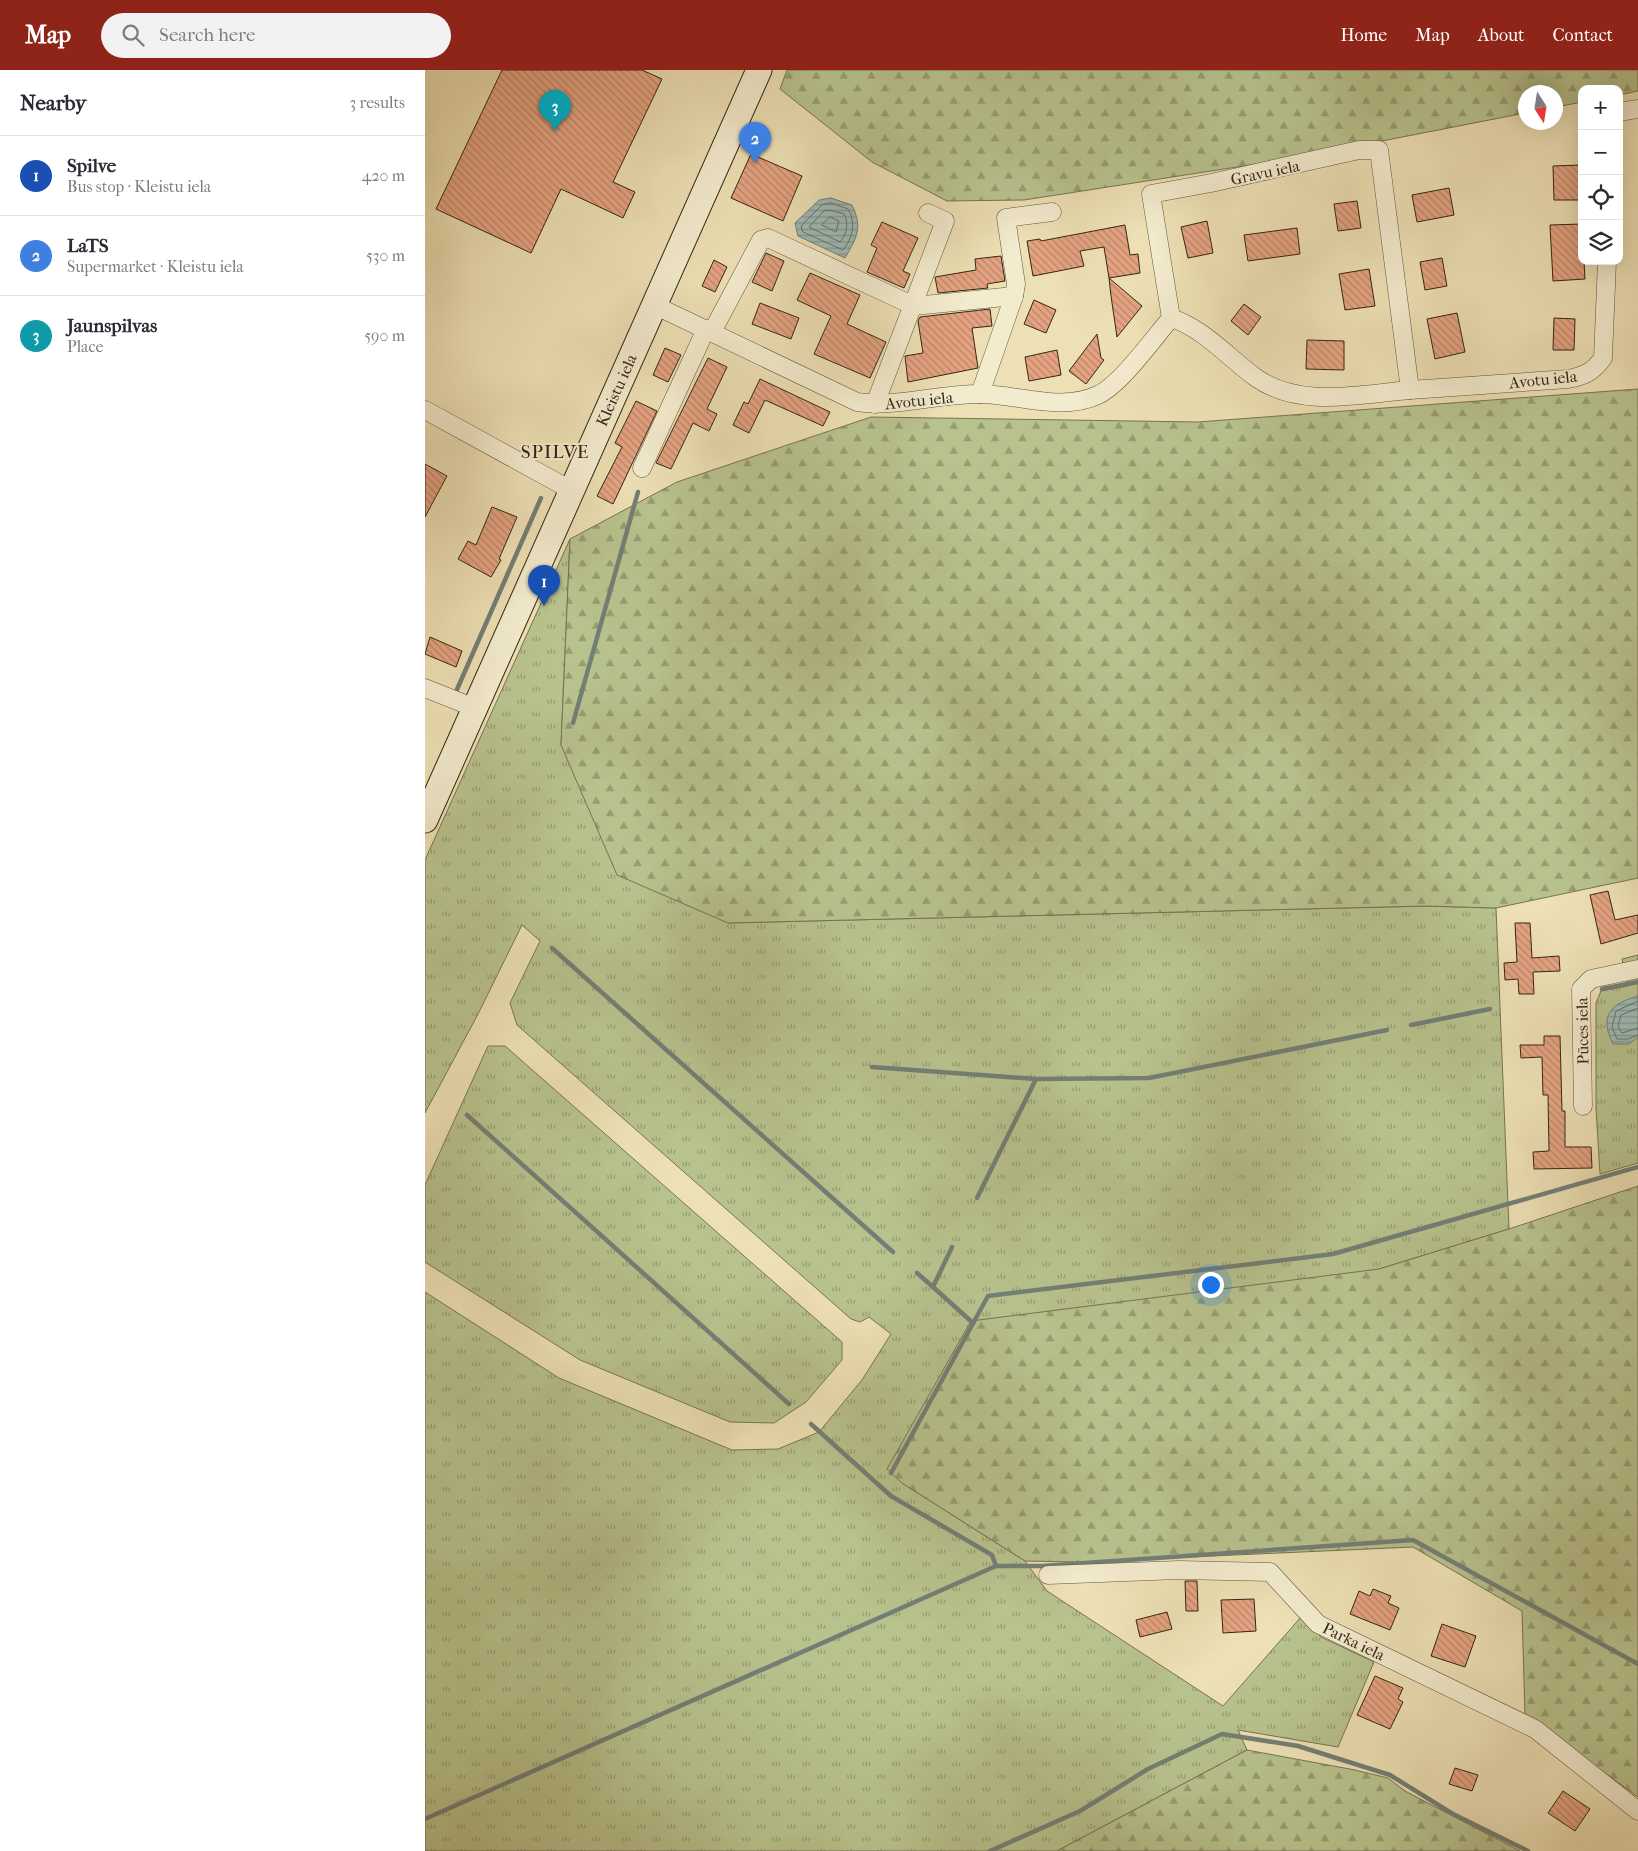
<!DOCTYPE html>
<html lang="en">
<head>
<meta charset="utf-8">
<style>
  :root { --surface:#fff; --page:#f2f2f3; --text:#2b2b33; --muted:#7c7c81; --line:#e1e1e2; --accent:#8f2418 }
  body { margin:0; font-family:"IM FELL French Canon",serif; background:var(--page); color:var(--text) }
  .controls { position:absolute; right:15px; top:15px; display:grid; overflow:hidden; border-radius:10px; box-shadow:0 5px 20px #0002 }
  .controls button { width:45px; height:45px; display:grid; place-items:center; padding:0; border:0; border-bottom:1px solid var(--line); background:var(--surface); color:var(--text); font:25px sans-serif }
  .compass { position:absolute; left:1093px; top:15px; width:45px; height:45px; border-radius:50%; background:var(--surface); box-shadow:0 5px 20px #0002; rotate:168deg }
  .you { position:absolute; left:785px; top:1214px; width:18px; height:18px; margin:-12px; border:4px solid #fff; border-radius:50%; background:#1a73e8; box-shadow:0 0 0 8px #1a73e833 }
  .badge { display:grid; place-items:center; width:32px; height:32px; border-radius:50%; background:var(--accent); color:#fff; font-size:16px; font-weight:700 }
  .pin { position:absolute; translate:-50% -41px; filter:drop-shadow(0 1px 2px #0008) }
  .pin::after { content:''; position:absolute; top:26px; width:18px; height:15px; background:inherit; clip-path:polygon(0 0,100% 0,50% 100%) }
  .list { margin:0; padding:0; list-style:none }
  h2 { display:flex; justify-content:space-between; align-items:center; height:65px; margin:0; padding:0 20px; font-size:21px }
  h2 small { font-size:16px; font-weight:400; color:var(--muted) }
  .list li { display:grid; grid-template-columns:32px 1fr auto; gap:15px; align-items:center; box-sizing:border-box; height:80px; padding:0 20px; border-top:1px solid var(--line) }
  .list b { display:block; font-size:19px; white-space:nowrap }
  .list p { margin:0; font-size:16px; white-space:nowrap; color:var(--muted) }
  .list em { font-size:16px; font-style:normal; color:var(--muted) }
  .icon { flex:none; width:28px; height:28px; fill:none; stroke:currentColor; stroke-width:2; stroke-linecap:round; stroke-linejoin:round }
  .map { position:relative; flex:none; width:1213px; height:1781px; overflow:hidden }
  header { display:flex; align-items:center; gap:30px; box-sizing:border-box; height:70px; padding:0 25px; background:var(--accent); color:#fff }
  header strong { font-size:24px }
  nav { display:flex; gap:28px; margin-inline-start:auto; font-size:18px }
  .search { width:350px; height:45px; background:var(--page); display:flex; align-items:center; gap:12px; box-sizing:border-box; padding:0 18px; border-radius:28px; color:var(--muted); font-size:19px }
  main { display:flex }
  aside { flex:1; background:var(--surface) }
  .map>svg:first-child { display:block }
</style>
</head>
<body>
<header>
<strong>Map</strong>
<div class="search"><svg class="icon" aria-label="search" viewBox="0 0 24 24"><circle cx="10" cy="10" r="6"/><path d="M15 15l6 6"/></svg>Search here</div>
<nav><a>Home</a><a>Map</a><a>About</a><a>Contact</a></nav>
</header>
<main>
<aside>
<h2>Nearby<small>3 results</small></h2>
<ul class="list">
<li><span class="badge" style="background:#1a4fb4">1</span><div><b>Spilve</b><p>Bus stop · Kleistu iela</p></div><em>420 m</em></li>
<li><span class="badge" style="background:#3f7fe0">2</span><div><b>LaTS</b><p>Supermarket · Kleistu iela</p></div><em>530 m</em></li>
<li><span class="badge" style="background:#0f9aa8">3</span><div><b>Jaunspilvas</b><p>Place</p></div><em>590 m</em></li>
</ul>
</aside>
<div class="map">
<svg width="1213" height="1781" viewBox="0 0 1213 1781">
  <defs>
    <pattern id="grass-tufts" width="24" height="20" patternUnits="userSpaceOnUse" patternTransform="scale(1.25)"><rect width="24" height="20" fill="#b8c28d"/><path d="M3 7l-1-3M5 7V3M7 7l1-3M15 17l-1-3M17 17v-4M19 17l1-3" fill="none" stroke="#969d72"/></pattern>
    <pattern id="forest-firs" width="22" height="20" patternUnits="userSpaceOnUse" patternTransform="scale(1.25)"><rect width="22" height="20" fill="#b8c28d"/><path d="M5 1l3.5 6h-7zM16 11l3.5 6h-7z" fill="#969d72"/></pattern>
    <pattern id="water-rules" width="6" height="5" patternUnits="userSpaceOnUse" patternTransform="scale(1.25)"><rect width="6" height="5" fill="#9dbbb7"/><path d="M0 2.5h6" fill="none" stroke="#819894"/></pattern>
    <pattern id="building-back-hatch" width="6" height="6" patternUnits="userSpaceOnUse" patternTransform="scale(1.25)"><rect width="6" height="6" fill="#e5a381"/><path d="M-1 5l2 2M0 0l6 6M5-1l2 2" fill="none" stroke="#ba8568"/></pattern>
  </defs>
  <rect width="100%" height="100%" fill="#ede0b4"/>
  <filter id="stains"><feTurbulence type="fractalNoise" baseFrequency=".004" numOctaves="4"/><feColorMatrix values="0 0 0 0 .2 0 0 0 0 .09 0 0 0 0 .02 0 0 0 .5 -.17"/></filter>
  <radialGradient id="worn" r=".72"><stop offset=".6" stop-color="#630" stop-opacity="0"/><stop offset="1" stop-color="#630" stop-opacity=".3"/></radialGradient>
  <!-- grass -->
  <g fill="url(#grass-tufts)" stroke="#767451">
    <polygon points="145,469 136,675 303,853 1001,836 1071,838 1084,1159 954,1199 477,1413 600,1491 622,1521 798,1636 876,1547 896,1567 949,1592 913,1677 813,1660 822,1680 632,1781 0,1781 0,1222 134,1308 307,1380 353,1379 394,1362 437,1310 466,1264 444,1247 435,1252 426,1249 92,955 85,933 115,871 97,855 52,946 0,1043 0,790"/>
    <polygon points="1213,885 1213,1093 1175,1104 1171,1038 1171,933 1176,921 1203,916 1197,889"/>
    <polygon points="63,976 80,976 417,1272 417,1290 381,1332 349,1353 305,1352 155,1290 0,1192 0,1115"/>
  </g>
  <!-- forest -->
  <g fill="url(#forest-firs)" stroke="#767451">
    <polygon points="362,0 1213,0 1213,21 1194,25 1194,19 1157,19 1157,32 1131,37 1130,22 1100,22 1100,43 870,88 599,130 522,131 447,92 355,19"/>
    <polygon points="1213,319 1213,808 1071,838 1001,836 303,853 192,805 136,675 145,469 252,412 446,347 773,352"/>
    <polygon points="1213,1116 1213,1727 1100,1645 1097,1541 988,1477 653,1492 600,1491 477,1413 462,1399 546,1251 954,1199 1084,1159"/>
    <polygon points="822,1680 930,1700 963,1708 980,1721 1095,1781 632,1781"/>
  </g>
  <!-- water -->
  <g fill="url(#water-rules)" stroke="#737f76">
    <path d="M406,128l21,7c11,23 5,32 -7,53l-47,-22 -3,-13 24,-23z"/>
    <path d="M1213,926v41l-9,7h-16c-14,-28 -3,-40 25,-48z"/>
  </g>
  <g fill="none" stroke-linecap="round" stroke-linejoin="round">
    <!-- shore -->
    <g stroke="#687066" stroke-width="1">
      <path d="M406,133l17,6c8,13 5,29 -5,41l-40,-18 -2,-6 21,-21z"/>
      <path d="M405,140l14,4c5,9 3,20 -4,28l-31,-15 15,-16z"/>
      <polygon points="405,147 414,151 411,162 397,155"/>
      <polyline points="1213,931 1191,941 1187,957 1192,969 1203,969 1213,965"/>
      <polyline points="1213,938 1196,945 1193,956 1197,963 1213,958"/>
    </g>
    <!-- stream -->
    <g stroke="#737f76" stroke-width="4.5">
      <polyline points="30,624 116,428"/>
      <polyline points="148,653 213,422"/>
      <polyline points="127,878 468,1182"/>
      <polyline points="1177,919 1213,912"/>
      <polyline points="986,955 1065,939"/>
      <polyline points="447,997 611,1009"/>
      <polyline points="42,1045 364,1334"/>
      <polyline points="552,1128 611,1009 724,1008 962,960"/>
      <polyline points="527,1177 508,1217 548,1253"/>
      <polyline points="492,1203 508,1217"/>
      <polyline points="386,1354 466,1426 567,1485 571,1496"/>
      <polyline points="466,1403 563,1226 908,1184 1213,1097"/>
      <polyline points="0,1749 571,1496 617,1496 988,1470 1213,1594"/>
      <polyline points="565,1781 655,1741 723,1699 797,1664 873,1676 965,1705 1028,1744 1103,1781"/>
    </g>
  </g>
  <!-- building -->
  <g fill="url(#building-back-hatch)" stroke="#332515">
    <polygon points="77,0 217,0 237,9 188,112 210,122 198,148 136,119 106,183 11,139"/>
    <polygon points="326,84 377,106 358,151 306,128"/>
    <polygon points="1157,95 1157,130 1129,130 1128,96"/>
    <polygon points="1024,118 1029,145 992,152 987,125"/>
    <polygon points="932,131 936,158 913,161 909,134"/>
    <polygon points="782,151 788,183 763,188 756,157"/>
    <polygon points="457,152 493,168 478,201 485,204 479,218 442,202 452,178 446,175"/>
    <polygon points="1157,154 1157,191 1159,191 1160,209 1128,211 1125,155"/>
    <polygon points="700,155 705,185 713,184 715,203 684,208 679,177 655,181 659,196 608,206 602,171 615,169 616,171"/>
    <polygon points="872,158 875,184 823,191 819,165"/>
    <polygon points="341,183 359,191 347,221 327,212"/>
    <polygon points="576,186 580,211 562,214 563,218 513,223 510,207 551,200 550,189"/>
    <polygon points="1017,188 1022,216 1000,220 995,192"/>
    <polygon points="289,190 302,197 290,222 277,216"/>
    <polygon points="944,199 950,236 920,240 914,204"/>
    <polygon points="385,203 435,225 422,254 461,272 445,308 389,284 406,246 372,230"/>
    <polygon points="684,208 717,236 692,267 686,226"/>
    <polygon points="609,230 631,240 621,263 599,254"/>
    <polygon points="335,233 374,248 366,269 327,254"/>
    <polygon points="819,234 836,247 823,265 806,251"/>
    <polygon points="565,239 567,256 547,258 553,298 483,312 480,286 498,283 493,251 495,247"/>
    <polygon points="1032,243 1040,282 1010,289 1002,249"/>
    <polygon points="1129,248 1150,249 1149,280 1128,280"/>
    <polygon points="672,264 676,288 679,290 661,314 644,301"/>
    <polygon points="882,270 919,271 919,300 881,299"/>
    <polygon points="240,278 256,285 243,312 228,305"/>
    <polygon points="632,280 636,305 604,311 600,287"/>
    <polygon points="283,288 302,297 282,339 292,344 284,361 268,353 246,399 231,393"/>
    <polygon points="335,309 405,342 398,356 340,330 324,363 308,355 319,332 323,334"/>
    <polygon points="211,331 232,341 188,434 172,426 197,377 190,373"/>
    <polygon points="0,394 22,406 0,447"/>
    <polygon points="67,437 92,447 74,489 76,490 66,507 33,489 43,471 51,475"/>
    <polygon points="5,567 37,581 31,597 0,584"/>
    <polygon points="1183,821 1190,850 1213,845 1213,863 1176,874 1165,825"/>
    <polygon points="1090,853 1105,853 1107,888 1134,886 1135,901 1108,902 1109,924 1094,924 1093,909 1080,910 1079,893 1092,892"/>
    <polygon points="1119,966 1135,966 1137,1041 1140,1041 1140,1077 1166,1077 1167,1098 1109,1099 1108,1082 1124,1081 1123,1025 1118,1025 1117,987 1096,988 1095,975 1119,975"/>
    <polygon points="760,1511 772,1511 773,1541 761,1541"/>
    <polygon points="948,1519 966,1526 963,1533 974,1538 965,1560 925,1544 934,1521 945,1526"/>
    <polygon points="829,1529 831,1561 798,1563 796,1530"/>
    <polygon points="742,1542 747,1559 715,1567 711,1550"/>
    <polygon points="1017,1554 1051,1566 1040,1597 1006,1586"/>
    <polygon points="950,1606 978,1618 973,1629 978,1632 965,1659 932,1645"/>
    <polygon points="1030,1698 1053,1705 1047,1721 1024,1714"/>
    <polygon points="1138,1721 1165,1739 1150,1761 1123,1743"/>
  </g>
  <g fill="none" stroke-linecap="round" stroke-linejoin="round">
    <defs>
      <g id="street">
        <polyline points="1194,42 1213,39"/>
        <path d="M229,235l203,97c42,6 83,-9 125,-8 38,1 79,18 116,1 23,-11 55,-56 73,-77l-20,-124 60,-11 148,-33h20l31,240c-50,4 -111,19 -155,-13 -27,-20 -52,-49 -84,-59"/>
        <polyline points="287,262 336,170 343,168 489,236 589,226 591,214 581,148 627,142"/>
        <path d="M985,320l158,-11c16,-3 25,-7 35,-21l4,-97"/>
        <polyline points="555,324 589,226"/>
        <polyline points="450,334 520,151 503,143"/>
        <polyline points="0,340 146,420"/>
        <polyline points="217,398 281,259"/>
        <polyline points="0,618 50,638"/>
        <polyline points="1158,1036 1156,919 1166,909 1213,899"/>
        <polyline points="623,1505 754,1500 845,1502 893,1554 1110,1659 1213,1741"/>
      </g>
      <polyline id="secondary" points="0,750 334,0"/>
    </defs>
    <!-- street casing -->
    <use href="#street" stroke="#62543d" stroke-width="19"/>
    <!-- secondary casing -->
    <use href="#secondary" stroke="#332515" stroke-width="27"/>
    <!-- street -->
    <use href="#street" stroke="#f3ebce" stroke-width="18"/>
    <!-- secondary -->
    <use href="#secondary" stroke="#f3ebce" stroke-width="25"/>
  </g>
  <g text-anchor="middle" stroke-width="4" stroke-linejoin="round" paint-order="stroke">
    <!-- street labels -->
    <g font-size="16" fill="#332515" stroke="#f3ebce">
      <text transform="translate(840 102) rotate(-12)" y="6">Gravu iela</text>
      <text transform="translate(1118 309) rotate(-6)" y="6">Avotu iela</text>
      <text transform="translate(191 320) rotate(-66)" y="6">Kleistu iela</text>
      <text transform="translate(494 330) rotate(-6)" y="6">Avotu iela</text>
      <text transform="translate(1157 961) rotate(-91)" y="6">Pūces iela</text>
      <text transform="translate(929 1571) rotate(26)" y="6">Parka iela</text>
    </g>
    <!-- quarter labels -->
    <g font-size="19" letter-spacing="1" fill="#332515" stroke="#f3ebce">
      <text x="130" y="388">SPILVE</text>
    </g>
  </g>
  <rect width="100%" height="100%" filter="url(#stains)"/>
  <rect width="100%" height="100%" fill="url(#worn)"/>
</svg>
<div class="controls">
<button>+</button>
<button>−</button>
<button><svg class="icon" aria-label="locate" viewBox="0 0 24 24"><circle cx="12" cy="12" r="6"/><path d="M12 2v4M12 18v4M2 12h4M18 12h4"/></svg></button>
<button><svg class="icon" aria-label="layers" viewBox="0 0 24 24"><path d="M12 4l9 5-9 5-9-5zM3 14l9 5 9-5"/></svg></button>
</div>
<svg class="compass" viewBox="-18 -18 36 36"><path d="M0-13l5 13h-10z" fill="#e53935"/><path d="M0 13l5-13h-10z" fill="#7c7c81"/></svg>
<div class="you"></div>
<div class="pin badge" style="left:119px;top:536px;background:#1a4fb4">1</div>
<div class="pin badge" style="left:330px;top:93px;background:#3f7fe0">2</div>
<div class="pin badge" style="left:130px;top:61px;background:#0f9aa8">3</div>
</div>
</main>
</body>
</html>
